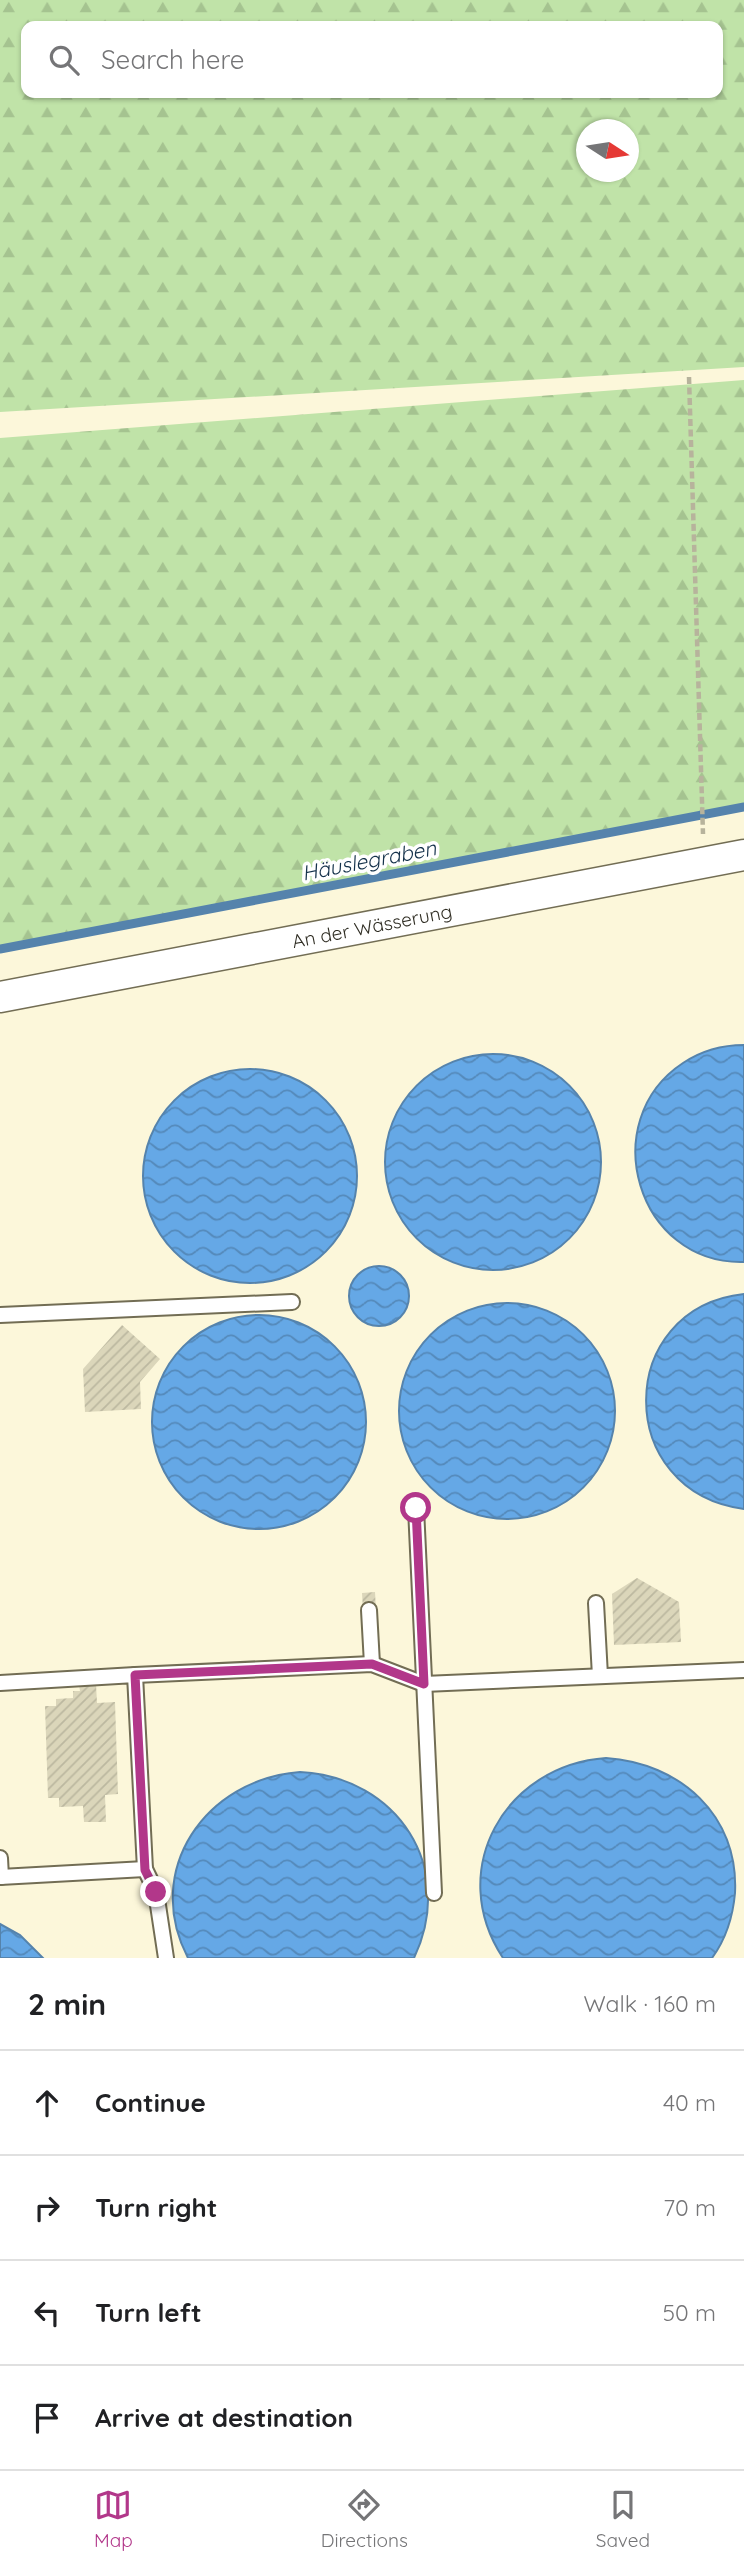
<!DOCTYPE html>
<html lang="en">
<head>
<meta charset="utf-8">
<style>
  :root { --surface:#fff; --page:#f2f2f2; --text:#202124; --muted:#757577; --line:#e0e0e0; --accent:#b2378a }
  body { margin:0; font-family:Quicksand,sans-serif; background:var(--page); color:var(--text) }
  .compass { position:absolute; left:576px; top:119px; width:63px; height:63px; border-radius:50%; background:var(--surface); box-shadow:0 2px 5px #0004; rotate:102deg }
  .stop { position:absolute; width:21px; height:21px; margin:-16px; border:5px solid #b2378a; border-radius:50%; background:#fff }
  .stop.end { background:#b2378a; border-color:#fff; box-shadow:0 2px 7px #0008 }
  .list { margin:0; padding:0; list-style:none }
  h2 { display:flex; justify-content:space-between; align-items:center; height:91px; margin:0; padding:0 28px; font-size:30px }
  h2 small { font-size:23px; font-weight:400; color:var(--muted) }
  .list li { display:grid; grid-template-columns:46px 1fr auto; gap:21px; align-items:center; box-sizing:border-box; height:105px; padding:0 28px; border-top:2px solid var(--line) }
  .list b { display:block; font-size:26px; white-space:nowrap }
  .list em { font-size:23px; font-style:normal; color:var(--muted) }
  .icon { flex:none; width:38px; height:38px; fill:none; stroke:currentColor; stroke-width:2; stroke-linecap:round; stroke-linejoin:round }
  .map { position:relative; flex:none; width:744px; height:1958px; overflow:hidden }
  .search { position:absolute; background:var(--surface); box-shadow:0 2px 5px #0004; left:21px; right:21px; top:21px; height:77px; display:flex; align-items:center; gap:18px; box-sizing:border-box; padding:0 24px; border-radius:14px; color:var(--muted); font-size:26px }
  .sheet { height:511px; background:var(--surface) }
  nav { display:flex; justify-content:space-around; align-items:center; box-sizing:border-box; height:98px; border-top:2px solid var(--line); background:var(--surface); font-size:19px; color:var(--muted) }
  nav a { display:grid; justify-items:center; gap:4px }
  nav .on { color:var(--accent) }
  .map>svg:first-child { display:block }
</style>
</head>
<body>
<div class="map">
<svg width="744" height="1958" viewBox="0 0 744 1958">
  <defs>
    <pattern id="forest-firs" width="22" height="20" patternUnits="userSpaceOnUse" patternTransform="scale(1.75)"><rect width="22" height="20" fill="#c0e3a8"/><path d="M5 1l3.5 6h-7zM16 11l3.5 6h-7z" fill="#a5c390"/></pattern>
    <pattern id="water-waves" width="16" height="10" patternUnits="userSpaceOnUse" patternTransform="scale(1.75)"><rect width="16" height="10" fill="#65a8e6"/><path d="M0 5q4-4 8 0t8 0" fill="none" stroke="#5489ba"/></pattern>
    <pattern id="building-hatch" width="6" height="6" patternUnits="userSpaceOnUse" patternTransform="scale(1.75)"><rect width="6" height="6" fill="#dbd6ba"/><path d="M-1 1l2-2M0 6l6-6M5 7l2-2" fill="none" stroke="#bcb8a0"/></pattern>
  </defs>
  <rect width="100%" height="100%" fill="#fcf7da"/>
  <!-- forest -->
  <g fill="url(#forest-firs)" fill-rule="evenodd">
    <path d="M0,0h744v367l-744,45zM26,26h692v67h-692zM586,130h42v42h-42z"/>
    <polygon points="744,380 744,803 0,953 0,438"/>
  </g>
  <!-- water -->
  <g fill="url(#water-waves)" stroke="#5583ac" stroke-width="2">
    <path d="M744,1045v217c-107,3 -149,-141 -61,-199 18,-12 40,-18 61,-18z"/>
    <circle cx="493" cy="1162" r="108"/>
    <circle cx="250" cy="1176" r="107"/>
    <circle cx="379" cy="1296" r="30"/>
    <path d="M744,1294v215c-131,-17 -130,-201 0,-215z"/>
    <circle cx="507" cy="1411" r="108"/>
    <circle cx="259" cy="1422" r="107"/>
    <path d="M606,1758c74,5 133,57 129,135 -2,23 -9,46 -23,65h-209c-58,-88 2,-193 103,-200z"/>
    <path d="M300,1772c97,5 157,95 114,186h-226c-46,-88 18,-179 112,-186z"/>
    <polygon points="0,1924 20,1935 43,1958 0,1958"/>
  </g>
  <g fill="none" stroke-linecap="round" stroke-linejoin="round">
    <!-- stream -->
    <polyline stroke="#5583ac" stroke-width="9" points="0,949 744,807"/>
  </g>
  <!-- building -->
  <g fill="url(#building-hatch)">
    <polygon points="122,1325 160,1359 140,1382 141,1409 85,1412 83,1369"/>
    <polygon points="637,1578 679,1602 681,1642 614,1645 612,1594"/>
    <polygon points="375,1592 376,1610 363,1610 362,1593"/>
    <polygon points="96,1684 97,1703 115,1702 118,1794 105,1795 106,1822 84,1822 83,1806 59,1807 59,1798 48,1798 45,1706 56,1706 56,1699 73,1698 73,1691 80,1691 79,1685"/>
  </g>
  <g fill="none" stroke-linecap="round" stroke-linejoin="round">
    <defs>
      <g id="lane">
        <polyline points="0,1315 292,1302"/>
        <polyline points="416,1508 434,1893"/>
        <polyline points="596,1603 600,1676"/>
        <polyline points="369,1610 372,1664"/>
        <polyline points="135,1675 372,1664 424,1684 744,1670"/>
        <polyline points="0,1683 135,1675 145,1869 156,1892 166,1958"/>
        <polyline points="0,1858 1,1877"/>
        <polyline points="0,1877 145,1869"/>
      </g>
      <polyline id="street" points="0,997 744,855"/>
    </defs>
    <!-- lane casing -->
    <use href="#lane" stroke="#726d54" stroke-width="18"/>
    <!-- street casing -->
    <use href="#street" stroke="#726d54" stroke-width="33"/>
    <!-- path -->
    <polyline stroke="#b7b39c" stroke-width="4.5" stroke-dasharray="7 3.5" stroke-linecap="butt" points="689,377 703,834"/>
    <!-- lane -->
    <use href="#lane" stroke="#fff" stroke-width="14"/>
    <!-- street -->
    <use href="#street" stroke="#fff" stroke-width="30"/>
  </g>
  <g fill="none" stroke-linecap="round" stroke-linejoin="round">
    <!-- route -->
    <polyline stroke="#b2378a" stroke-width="9" points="156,1892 145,1870 135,1675 372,1664 424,1684 416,1508"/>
  </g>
  <g text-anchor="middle" stroke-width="7" stroke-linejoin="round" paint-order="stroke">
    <!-- street labels -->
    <g font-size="19" fill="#302e24" stroke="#fff">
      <text transform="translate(372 926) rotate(-11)" y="7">An der Wässerung</text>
    </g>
    <!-- water labels -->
    <g font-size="21" font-style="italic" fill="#14314a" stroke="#fff">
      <text transform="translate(369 861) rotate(-11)" y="7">Häuslegraben</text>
    </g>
  </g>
</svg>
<svg class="compass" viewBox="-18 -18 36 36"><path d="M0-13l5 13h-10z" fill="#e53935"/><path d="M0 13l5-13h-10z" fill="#757577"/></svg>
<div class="stop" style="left:416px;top:1508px"></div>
<div class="stop end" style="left:156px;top:1892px"></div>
<div class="search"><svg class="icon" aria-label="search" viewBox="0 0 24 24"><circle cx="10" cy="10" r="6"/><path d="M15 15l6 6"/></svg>Search here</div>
</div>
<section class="sheet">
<h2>2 min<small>Walk · 160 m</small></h2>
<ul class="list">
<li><svg class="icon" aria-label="ahead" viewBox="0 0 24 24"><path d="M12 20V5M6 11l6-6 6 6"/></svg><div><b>Continue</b></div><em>40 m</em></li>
<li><svg class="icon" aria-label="right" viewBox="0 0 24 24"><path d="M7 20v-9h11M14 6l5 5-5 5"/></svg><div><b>Turn right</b></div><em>70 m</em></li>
<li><svg class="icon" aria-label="left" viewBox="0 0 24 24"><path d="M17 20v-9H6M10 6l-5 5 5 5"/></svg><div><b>Turn left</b></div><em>50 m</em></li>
<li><svg class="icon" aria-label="arrive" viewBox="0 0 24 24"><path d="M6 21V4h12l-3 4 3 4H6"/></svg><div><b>Arrive at destination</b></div></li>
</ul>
</section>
<nav>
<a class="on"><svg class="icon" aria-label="map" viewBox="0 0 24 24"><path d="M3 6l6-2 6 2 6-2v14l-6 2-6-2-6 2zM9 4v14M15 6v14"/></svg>Map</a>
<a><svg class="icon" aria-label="directions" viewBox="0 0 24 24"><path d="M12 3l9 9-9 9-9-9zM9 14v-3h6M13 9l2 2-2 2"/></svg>Directions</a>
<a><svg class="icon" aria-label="saved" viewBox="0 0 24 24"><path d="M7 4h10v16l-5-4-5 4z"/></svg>Saved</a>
</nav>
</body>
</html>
